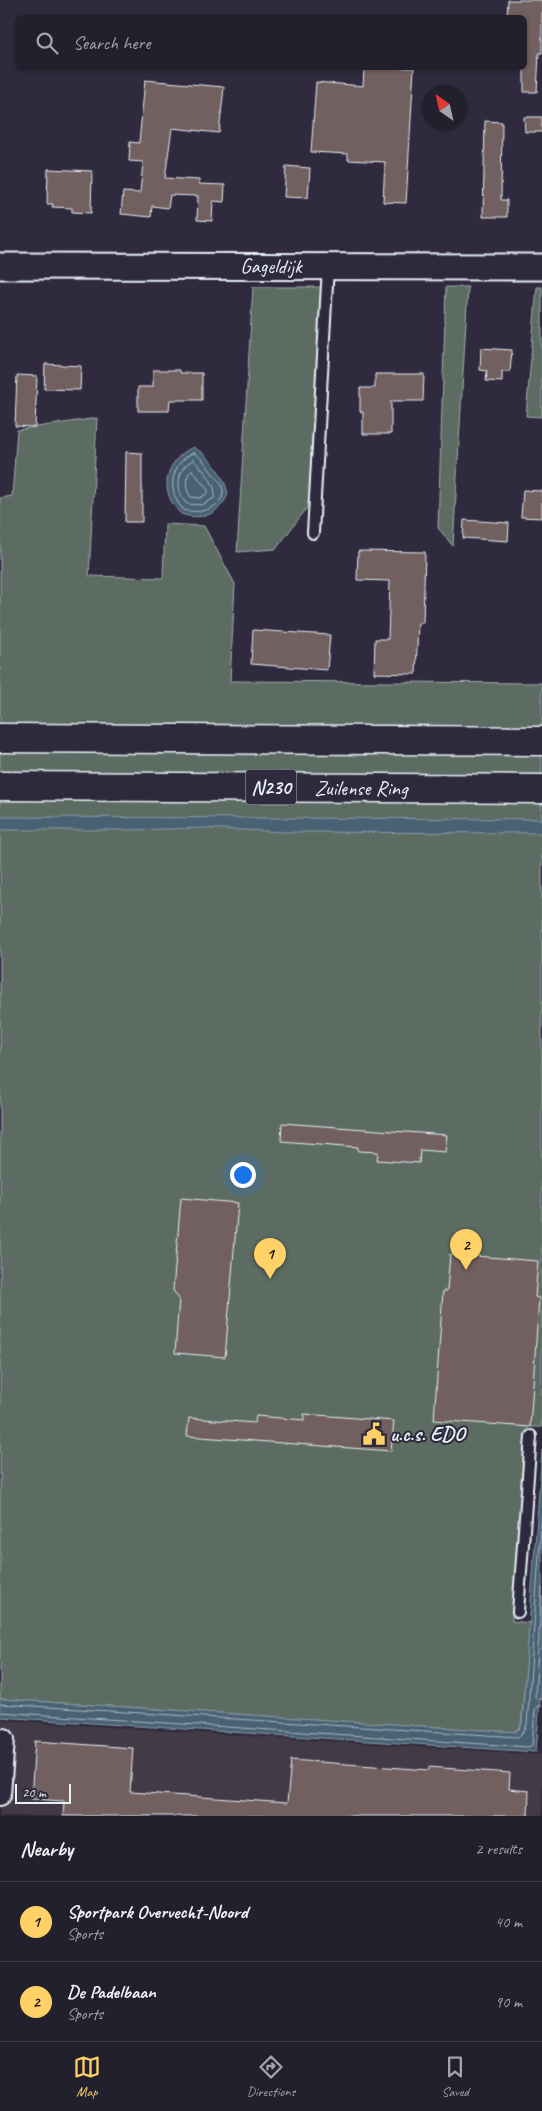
<!DOCTYPE html>
<html lang="en">
<head>
<meta charset="utf-8">
<style>
  :root { --surface:#23202e; --page:#2f2d3a; --text:#f1f3f6; --muted:#a3a3aa; --line:#403e4a; --accent:#ffd166 }
  body { margin:0; font-family:Caveat,sans-serif; background:var(--page); color:var(--text) }
  .compass { position:absolute; left:422px; top:85px; width:45px; height:45px; border-radius:50%; background:var(--surface); box-shadow:0 1px 4px #0004; rotate:326deg }
  .scale { position:absolute; left:15px; bottom:12px; width:56px; box-sizing:border-box; padding-left:5px; border:2px solid #e8f1f8; border-top:0; font-size:14px; line-height:18px; white-space:nowrap; color:#e8f1f8; -webkit-text-stroke:4px #2f2a3d; paint-order:stroke }
  .you { position:absolute; left:242px; top:1174px; width:18px; height:18px; margin:-12px; border:4px solid #fff; border-radius:50%; background:#1a73e8; box-shadow:0 0 0 8px #1a73e833 }
  .badge { display:grid; place-items:center; width:32px; height:32px; border-radius:50%; background:var(--accent); color:#111; font-size:16px; font-weight:700 }
  .pin { position:absolute; translate:-50% -41px; filter:drop-shadow(0 1px 2px #0008) }
  .pin::after { content:''; position:absolute; top:26px; width:18px; height:15px; background:inherit; clip-path:polygon(0 0,100% 0,50% 100%) }
  .list { margin:0; padding:0; list-style:none }
  h2 { display:flex; justify-content:space-between; align-items:center; height:65px; margin:0; padding:0 20px; font-size:21px }
  h2 small { font-size:16px; font-weight:400; color:var(--muted) }
  .list li { display:grid; grid-template-columns:32px 1fr auto; gap:15px; align-items:center; box-sizing:border-box; height:80px; padding:0 20px; border-top:1px solid var(--line) }
  .list b { display:block; font-size:19px; white-space:nowrap }
  .list p { margin:0; font-size:16px; white-space:nowrap; color:var(--muted) }
  .list em { font-size:16px; font-style:normal; color:var(--muted) }
  .icon { flex:none; width:28px; height:28px; fill:none; stroke:currentColor; stroke-width:2; stroke-linecap:round; stroke-linejoin:round }
  .map { position:relative; flex:none; width:542px; height:1816px; overflow:hidden }
  .search { position:absolute; background:var(--surface); box-shadow:0 1px 4px #0004; left:15px; right:15px; top:15px; height:55px; display:flex; align-items:center; gap:12px; box-sizing:border-box; padding:0 18px; border-radius:8px; color:var(--muted); font-size:19px }
  .sheet { height:225px; background:var(--surface) }
  nav { display:flex; justify-content:space-around; align-items:center; box-sizing:border-box; height:70px; border-top:1px solid var(--line); background:var(--surface); font-size:14px; color:var(--muted) }
  nav a { display:grid; justify-items:center; gap:2px }
  nav .on { color:var(--accent) }
  .map>svg:first-child { display:block }
</style>
</head>
<body>
<div class="map">
<svg width="542" height="1816" viewBox="0 0 542 1816">
  <rect width="100%" height="100%" fill="#2f2a3d"/>
  <filter id="ink" filterUnits="userSpaceOnUse"><feTurbulence type="fractalNoise" baseFrequency=".02" numOctaves="2"/><feDisplacementMap in="SourceGraphic" scale="10" xChannelSelector="R" yChannelSelector="G"/><feConvolveMatrix kernelMatrix="1 2 1 2 8 2 1 2 1" color-interpolation-filters="sRGB"/></filter>
  <g filter="url(#ink)">
    <!-- built -->
    <polygon fill="#433a47" points="0,1720 542,1755 542,1816 0,1816"/>
    <!-- green -->
    <g fill="#5c6c63" stroke="#a2aeae">
      <polygon points="253,287 324,287 309,505 276,549 237,552"/>
      <polygon points="446,287 468,287 453,546 438,528"/>
      <polygon points="537,287 542,287 542,417 526,416"/>
      <polygon points="97,418 89,576 163,578 165,524 204,526 235,584 230,681 542,683 542,727 0,725 0,498 12,496 17,430"/>
      <polygon points="0,752 542,753 542,781 0,778"/>
      <polygon points="0,800 542,802 542,1427 530,1427 533,1365 512,1621 530,1623 521,1727 513,1732 0,1699"/>
    </g>
    <!-- water -->
    <g fill="#4a6273" stroke="#899ba8">
      <path d="M193,447c16,8 32,29 35,47 -8,20 -26,27 -47,20 -23,-22 -17,-53 12,-67z"/>
      <polygon points="0,817 542,819 542,833 283,832 201,828 132,830 0,830"/>
      <polygon points="542,1450 542,1673 536,1752 0,1717 0,1699 516,1732 521,1727 522,1723"/>
    </g>
    <g fill="none" stroke-linecap="round" stroke-linejoin="round">
      <!-- shore -->
      <g stroke="#a9b8c3" stroke-width="1">
        <path d="M193,453c8,3 12,10 17,17 5,7 14,12 13,23 -2,17 -26,21 -39,17 -18,-17 -14,-47 9,-57z"/>
        <path d="M193,460c9,7 26,27 21,38l-12,7 -15,-1c-12,-11 -11,-37 6,-44z"/>
        <path d="M192,470l16,20v3l-8,5 -9,-1c-6,-7 -7,-20 1,-27z"/>
        <polyline points="542,1588 535,1697 537,1699 542,1699"/>
        <polyline points="0,1704 518,1737 525,1730 527,1724 542,1513"/>
        <polyline points="0,1712 529,1747 532,1745 535,1710 537,1706 542,1706"/>
      </g>
    </g>
    <!-- building -->
    <g fill="#725f5f" stroke="#e8f1f8">
      <polygon points="508,0 542,0 542,53 539,53 537,92 524,92 524,18 507,18"/>
      <polygon points="364,68 414,68 406,203 383,202 385,162 348,160 348,154 311,152 316,82 363,86"/>
      <polygon points="145,80 224,87 219,133 172,128 165,178 199,180 199,184 225,185 224,202 213,201 212,221 197,220 198,196 170,195 168,208 152,206 151,217 121,214 123,192 140,193 143,162 129,161 130,142 139,143"/>
      <polygon points="524,117 542,117 542,132 525,132"/>
      <polygon points="485,121 502,122 501,200 507,200 507,217 483,217"/>
      <polygon points="286,166 310,168 308,198 284,197"/>
      <polygon points="48,169 92,171 91,213 72,212 72,208 52,207 53,204 47,204"/>
      <polygon points="481,348 512,350 510,372 502,372 502,382 486,381 487,371 480,370"/>
      <polygon points="45,364 81,366 80,390 44,389"/>
      <polygon points="153,370 180,370 180,373 202,373 202,400 170,400 169,411 138,411 138,387 153,387"/>
      <polygon points="375,374 424,374 423,401 391,401 391,434 363,434 363,412 360,412 360,388 375,388"/>
      <polygon points="17,375 37,376 35,427 15,426"/>
      <polygon points="126,452 142,453 142,522 125,522"/>
      <polygon points="523,490 542,491 542,518 521,517"/>
      <polygon points="464,520 509,523 508,541 463,538"/>
      <polygon points="358,551 425,552 423,623 418,623 416,674 374,673 375,639 388,639 390,581 357,580"/>
      <polygon points="253,630 330,635 327,670 251,664"/>
      <polygon points="282,1123 447,1135 445,1152 420,1150 419,1163 377,1160 378,1152 358,1151 358,1147 281,1141"/>
      <polygon points="181,1198 238,1203 225,1357 175,1353 179,1299 173,1290"/>
      <polygon points="450,1254 538,1261 535,1297 539,1298 530,1427 434,1420 443,1291 447,1291"/>
      <polygon points="304,1414 394,1421 391,1451 187,1436 189,1418 255,1423 256,1416 304,1420"/>
      <polygon points="35,1741 133,1748 130,1792 287,1803 291,1760 429,1770 429,1767 510,1773 509,1789 529,1791 528,1816 63,1816 64,1801 31,1799"/>
    </g>
    <g fill="none" stroke-linecap="round" stroke-linejoin="round">
      <defs>
        <g id="service">
          <polyline points="313,533 328,267"/>
          <polyline points="518,1612 531,1436"/>
        </g>
        <polyline id="minor" points="0,1795 4,1739"/>
        <polyline id="tertiary" points="0,266 542,267"/>
        <g id="primary">
          <polyline points="0,738 542,741"/>
          <polyline points="0,786 542,789"/>
        </g>
      </defs>
      <!-- service casing -->
      <use href="#service" stroke="#e8f1f8" stroke-width="14"/>
      <!-- minor casing -->
      <use href="#minor" stroke="#e8f1f8" stroke-width="24"/>
      <!-- tertiary casing -->
      <use href="#tertiary" stroke="#e8f1f8" stroke-width="29"/>
      <!-- primary casing -->
      <use href="#primary" stroke="#e8f1f8" stroke-width="31"/>
      <!-- service -->
      <use href="#service" stroke="#2f2a3d" stroke-width="10"/>
      <!-- minor -->
      <use href="#minor" stroke="#2f2a3d" stroke-width="20"/>
      <!-- tertiary -->
      <use href="#tertiary" stroke="#2f2a3d" stroke-width="25"/>
      <!-- primary -->
      <use href="#primary" stroke="#2f2a3d" stroke-width="28"/>
    </g>
  </g>
  <!-- icons -->
  <defs>
    <symbol id="civic-bare" viewBox="-9 -9 18 18"><path d="M-.6-6.5H3V-4.5H.6V-3L4-1V1h2V6H-6V1h2V-1L-.6-3ZM-1.2 2.5V6h2.4V2.5Z" fill="#ffd166" stroke="#2f2a3d" stroke-width="2.5" paint-order="stroke"/></symbol>
  </defs>
  <g fill-rule="evenodd">
    <use href="#civic-bare" x="358" y="1418" width="32" height="32"/>
  </g>
  <g text-anchor="middle" stroke-width="4" stroke-linejoin="round" paint-order="stroke">
    <!-- shield labels -->
    <rect fill="#2f2a3d" stroke="#b0b5c0" stroke-width="1" x="246" y="769.5" width="50" height="35" rx="4"/>
    <g font-size="20" font-weight="bold" fill="#e8f1f8">
      <text x="271" y="794">N230</text>
    </g>
    <!-- street labels -->
    <g font-size="21" fill="#e8f1f8" stroke="#2f2a3d">
      <text x="271" y="273">Gageldijk</text>
      <text x="361" y="795">Zuilense Ring</text>
    </g>
    <!-- poi labels -->
    <g font-size="21" font-weight="bold" fill="#e8f1f8" stroke="#2f2a3d" text-anchor="start">
      <text x="390" y="1441">u.c.s. EDO</text>
    </g>
  </g>
</svg>
<svg class="compass" viewBox="-18 -18 36 36"><path d="M0-13l5 13h-10z" fill="#e53935"/><path d="M0 13l5-13h-10z" fill="#a3a3aa"/></svg>
<div class="scale">20 m</div>
<div class="you"></div>
<div class="pin badge" style="left:270px;top:1279px">1</div>
<div class="pin badge" style="left:466px;top:1270px">2</div>
<div class="search"><svg class="icon" aria-label="search" viewBox="0 0 24 24"><circle cx="10" cy="10" r="6"/><path d="M15 15l6 6"/></svg>Search here</div>
</div>
<section class="sheet">
<h2>Nearby<small>2 results</small></h2>
<ul class="list">
<li><span class="badge">1</span><div><b>Sportpark Overvecht-Noord</b><p>Sports</p></div><em>40 m</em></li>
<li><span class="badge">2</span><div><b>De Padelbaan</b><p>Sports</p></div><em>90 m</em></li>
</ul>
</section>
<nav>
<a class="on"><svg class="icon" aria-label="map" viewBox="0 0 24 24"><path d="M3 6l6-2 6 2 6-2v14l-6 2-6-2-6 2zM9 4v14M15 6v14"/></svg>Map</a>
<a><svg class="icon" aria-label="directions" viewBox="0 0 24 24"><path d="M12 3l9 9-9 9-9-9zM9 14v-3h6M13 9l2 2-2 2"/></svg>Directions</a>
<a><svg class="icon" aria-label="saved" viewBox="0 0 24 24"><path d="M7 4h10v16l-5-4-5 4z"/></svg>Saved</a>
</nav>
</body>
</html>
